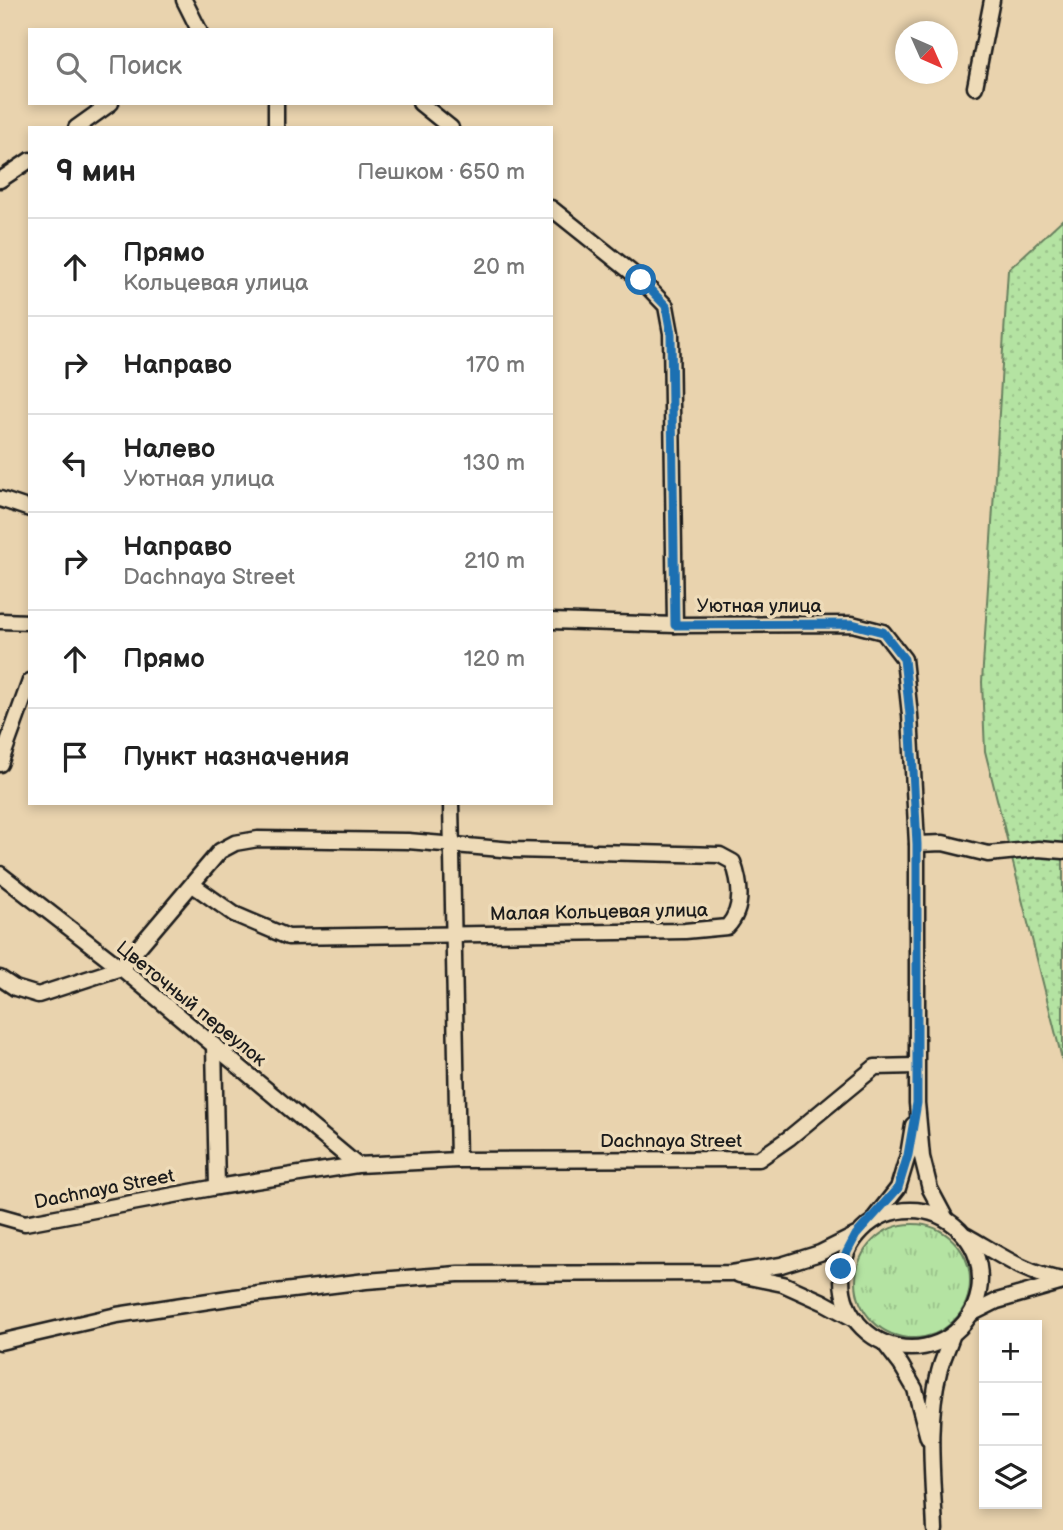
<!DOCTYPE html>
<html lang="ru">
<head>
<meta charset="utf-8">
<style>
  :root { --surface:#fff; --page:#f2f2f2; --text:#222; --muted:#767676; --line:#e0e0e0 }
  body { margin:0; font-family:"Balsamiq Sans",sans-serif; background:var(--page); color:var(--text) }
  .controls { position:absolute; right:21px; bottom:21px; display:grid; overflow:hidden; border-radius:0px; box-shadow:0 4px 10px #0003 }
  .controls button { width:63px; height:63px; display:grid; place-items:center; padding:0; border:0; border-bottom:2px solid var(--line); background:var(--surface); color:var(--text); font:35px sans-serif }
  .compass { position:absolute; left:895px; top:21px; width:63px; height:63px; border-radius:50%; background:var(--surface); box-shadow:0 4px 10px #0003; rotate:135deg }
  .stop { position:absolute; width:21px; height:21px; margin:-16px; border:5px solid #1f6fb2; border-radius:50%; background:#fff }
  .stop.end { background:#1f6fb2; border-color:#fff; box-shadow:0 2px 7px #0008 }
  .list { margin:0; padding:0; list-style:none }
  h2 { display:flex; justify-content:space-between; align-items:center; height:91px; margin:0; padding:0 28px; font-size:30px }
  h2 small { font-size:23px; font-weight:400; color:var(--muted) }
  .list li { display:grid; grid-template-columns:46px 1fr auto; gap:21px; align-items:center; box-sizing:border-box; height:98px; padding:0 28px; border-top:2px solid var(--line) }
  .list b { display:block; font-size:26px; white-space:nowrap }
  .list p { margin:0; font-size:23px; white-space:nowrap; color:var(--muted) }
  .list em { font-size:23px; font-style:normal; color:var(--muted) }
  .icon { flex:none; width:38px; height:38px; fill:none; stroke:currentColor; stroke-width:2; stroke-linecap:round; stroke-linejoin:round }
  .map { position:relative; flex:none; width:1063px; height:1530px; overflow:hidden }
  .search { position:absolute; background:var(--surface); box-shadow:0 4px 10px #0003; left:28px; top:28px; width:525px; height:77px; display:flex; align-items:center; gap:18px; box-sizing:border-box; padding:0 24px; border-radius:0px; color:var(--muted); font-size:26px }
  .panel { position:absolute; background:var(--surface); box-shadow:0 4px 10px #0003; left:28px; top:126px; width:525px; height:679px; border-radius:0px }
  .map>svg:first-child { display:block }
</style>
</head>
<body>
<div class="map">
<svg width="1063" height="1530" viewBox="0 0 1063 1530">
  <defs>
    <pattern id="grass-tufts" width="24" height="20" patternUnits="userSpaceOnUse" patternTransform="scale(1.75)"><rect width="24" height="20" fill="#b4e3a2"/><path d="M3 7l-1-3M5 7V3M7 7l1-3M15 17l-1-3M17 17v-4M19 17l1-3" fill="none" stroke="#9ac28b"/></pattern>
    <pattern id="garden-dots" width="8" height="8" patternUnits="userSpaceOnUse" patternTransform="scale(1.75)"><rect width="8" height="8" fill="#b4e3a2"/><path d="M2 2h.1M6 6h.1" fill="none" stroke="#9ac28b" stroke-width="1.8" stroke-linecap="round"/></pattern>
  </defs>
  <rect width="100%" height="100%" fill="#e9d3ae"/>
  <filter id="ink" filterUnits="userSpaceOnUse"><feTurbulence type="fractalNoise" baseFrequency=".0143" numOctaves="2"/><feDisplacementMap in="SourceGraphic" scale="14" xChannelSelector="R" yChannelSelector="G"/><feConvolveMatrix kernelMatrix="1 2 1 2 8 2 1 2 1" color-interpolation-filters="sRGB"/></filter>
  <g filter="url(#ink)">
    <!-- grass -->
    <circle fill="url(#grass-tufts)" stroke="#68805f" stroke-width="2" cx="913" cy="1281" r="57"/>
    <!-- garden -->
    <polygon fill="url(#garden-dots)" stroke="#68805f" stroke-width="2" points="1063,219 1063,1063 985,751 982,682 1008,270"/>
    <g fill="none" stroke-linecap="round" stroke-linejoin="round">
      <defs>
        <g id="minor">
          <polyline points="184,0 199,30"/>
          <polyline points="975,87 992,0"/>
          <polyline points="276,103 276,128"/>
          <polyline points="420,103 451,128"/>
          <polyline points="76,128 111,103"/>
          <polyline points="0,180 30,160"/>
          <polyline points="551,208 641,280 666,306 671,333 675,625"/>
          <polyline points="0,499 30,509"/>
          <polyline points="0,621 30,622"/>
          <polyline points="551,621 675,625 852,624 883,632 904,659 910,715 917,844 917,1103 922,1157 930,1189 946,1219"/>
          <polyline points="0,764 30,681"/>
          <polyline points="451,803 458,1160"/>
          <polyline points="917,844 943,843 988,854 1038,849 1063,851"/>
          <polyline points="0,874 121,968 357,1165"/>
          <path d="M0,978l15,10 23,7 83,-27 99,-117 15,-8 23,-4 150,2 105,9 207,5 13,7c8,22 11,47 -6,65l-42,4 -397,6 -54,-23 -41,-29"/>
          <polyline points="214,1045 217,1187"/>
          <circle cx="911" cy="1279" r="69"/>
          <polyline points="0,1216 25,1223 217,1187 357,1165 458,1160 759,1159 789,1138 875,1067 916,1066"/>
          <polyline points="875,1217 898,1188 908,1155 913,1125"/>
          <path d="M967,1236c30,17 60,39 96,44"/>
          <polyline points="739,1275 783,1284 823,1302 856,1320"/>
          <polyline points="973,1313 997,1301 1063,1282"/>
          <polyline points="0,1342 117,1315 235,1297 366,1281 458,1274 731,1273 781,1265 820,1253 856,1235"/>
          <polyline points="884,1343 901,1365 915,1389 928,1438"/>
          <path d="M935,1530c-2,-52 -9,-107 4,-158 3,-12 9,-24 13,-36"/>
        </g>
      </defs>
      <!-- minor casing -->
      <use href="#minor" stroke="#1c1c1c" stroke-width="19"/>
      <!-- minor -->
      <use href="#minor" stroke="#eedbb8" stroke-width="14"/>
    </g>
  </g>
  <g fill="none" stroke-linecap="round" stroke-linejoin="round" filter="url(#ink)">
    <!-- route -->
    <polyline stroke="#1f6fb2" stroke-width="9" points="641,280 666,306 671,334 675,625 852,624 883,632 904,659 910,715 917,844 917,1103 908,1155 898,1188 856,1235 847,1252 841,1269"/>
  </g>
  <g text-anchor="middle" stroke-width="7" stroke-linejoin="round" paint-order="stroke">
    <!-- street labels -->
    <g font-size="19" fill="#1c1c1c" stroke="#eedbb8">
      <text x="759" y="612">Уютная улица</text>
      <text transform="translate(599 911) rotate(-1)" y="7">Малая Кольцевая улица</text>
      <text transform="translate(192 1003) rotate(39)" y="7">Цветочный переулок</text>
      <text x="671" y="1147">Dachnaya Street</text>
      <text transform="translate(104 1188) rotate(-11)" y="7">Dachnaya Street</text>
    </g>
  </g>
</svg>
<div class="controls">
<button>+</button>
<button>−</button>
<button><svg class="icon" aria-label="layers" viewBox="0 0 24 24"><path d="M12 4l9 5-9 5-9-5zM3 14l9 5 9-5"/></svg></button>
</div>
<svg class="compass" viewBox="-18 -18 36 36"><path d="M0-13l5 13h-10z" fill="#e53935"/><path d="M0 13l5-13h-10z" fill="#767676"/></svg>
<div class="stop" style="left:641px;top:280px"></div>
<div class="stop end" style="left:841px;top:1269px"></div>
<div class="search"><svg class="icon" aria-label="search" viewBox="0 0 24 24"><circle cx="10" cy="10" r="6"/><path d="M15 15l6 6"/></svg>Поиск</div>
<section class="panel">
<h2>9 мин<small>Пешком · 650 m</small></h2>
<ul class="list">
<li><svg class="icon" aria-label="ahead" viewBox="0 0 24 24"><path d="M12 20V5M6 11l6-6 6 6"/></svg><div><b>Прямо</b><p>Кольцевая улица</p></div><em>20 m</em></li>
<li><svg class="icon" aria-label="right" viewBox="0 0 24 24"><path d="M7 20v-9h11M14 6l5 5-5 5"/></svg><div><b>Направо</b></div><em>170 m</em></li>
<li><svg class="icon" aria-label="left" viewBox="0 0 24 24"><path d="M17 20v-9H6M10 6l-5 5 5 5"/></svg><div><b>Налево</b><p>Уютная улица</p></div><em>130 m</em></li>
<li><svg class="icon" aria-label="right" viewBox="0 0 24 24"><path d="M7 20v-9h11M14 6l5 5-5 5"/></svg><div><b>Направо</b><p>Dachnaya Street</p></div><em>210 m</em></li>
<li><svg class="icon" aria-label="ahead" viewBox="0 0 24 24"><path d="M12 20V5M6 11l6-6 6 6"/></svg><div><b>Прямо</b></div><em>120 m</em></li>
<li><svg class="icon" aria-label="arrive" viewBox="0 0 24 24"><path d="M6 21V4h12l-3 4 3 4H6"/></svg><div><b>Пункт назначения</b></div></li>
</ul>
</section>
</div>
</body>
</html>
